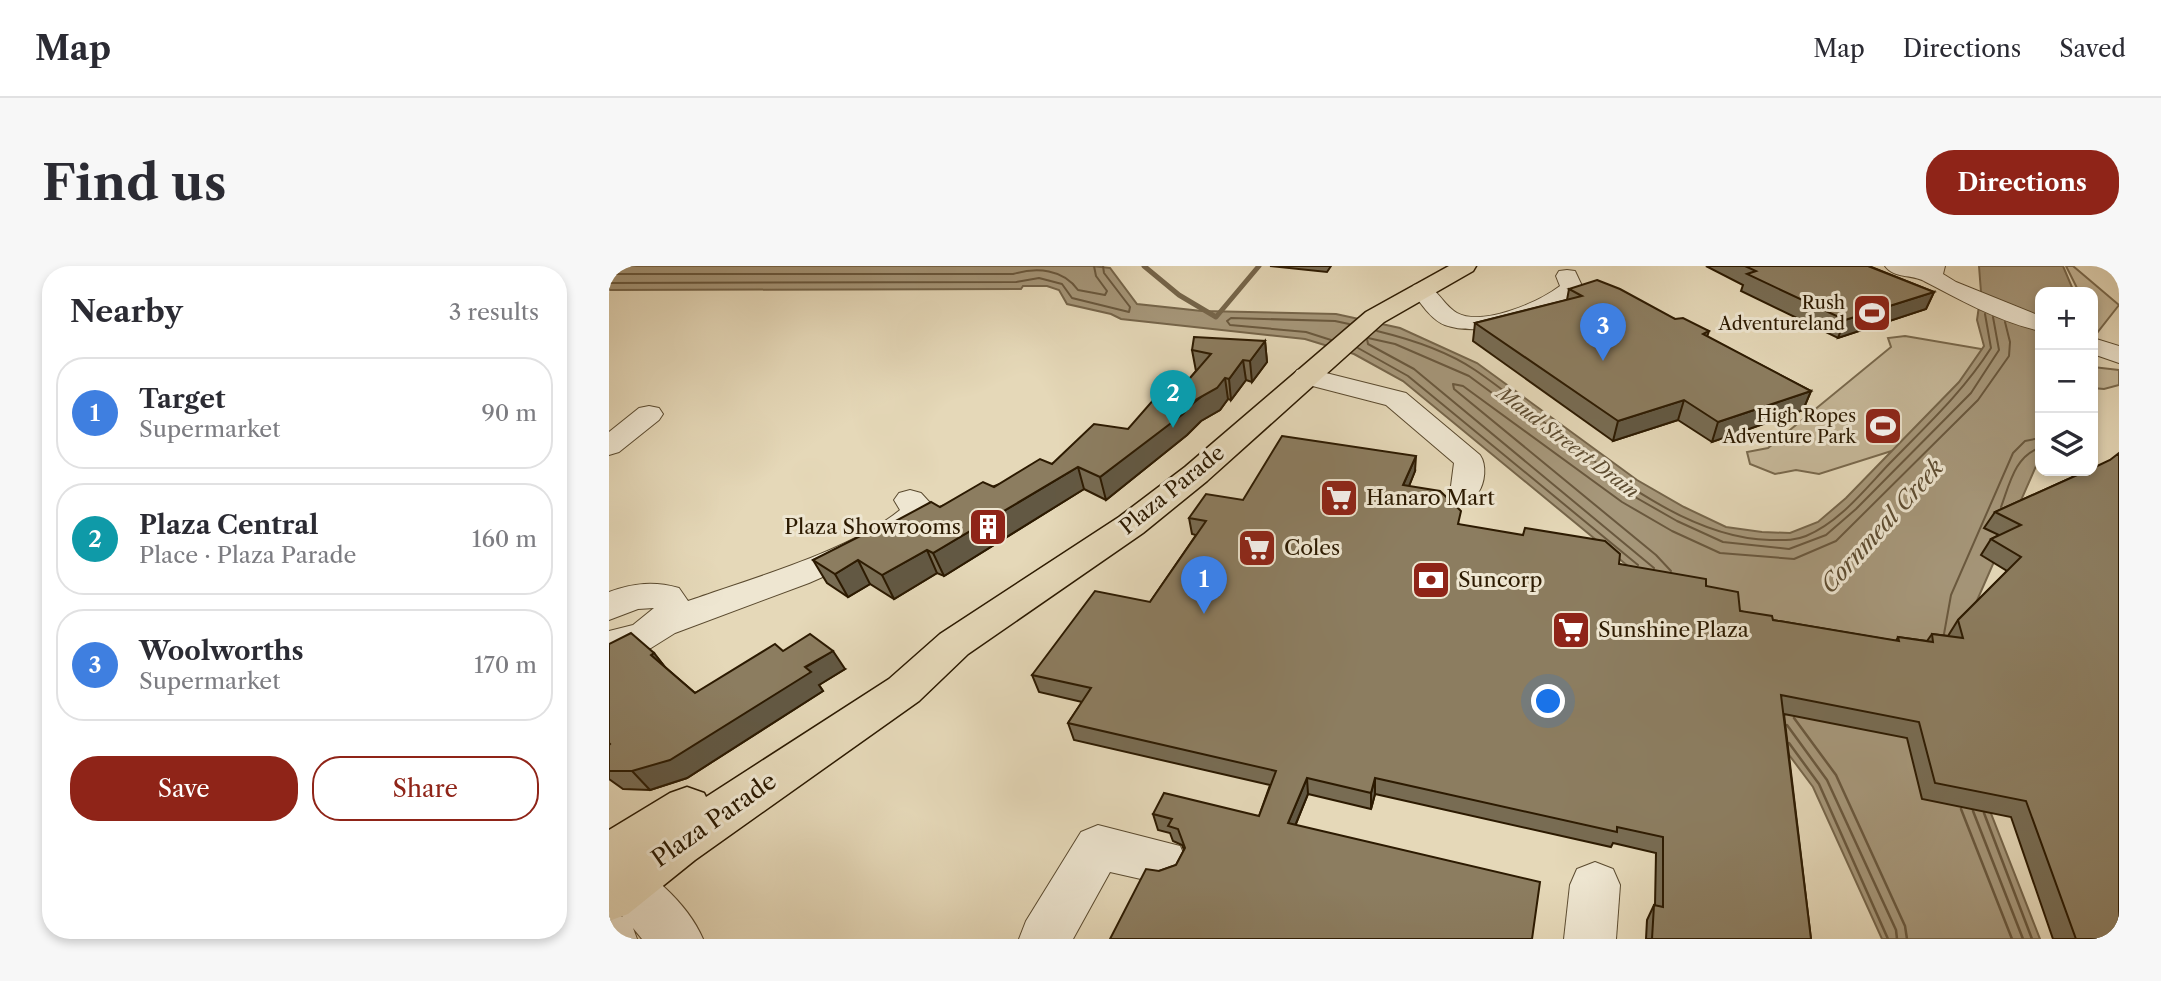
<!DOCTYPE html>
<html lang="en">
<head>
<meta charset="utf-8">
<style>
  :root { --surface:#fff; --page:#f7f7f7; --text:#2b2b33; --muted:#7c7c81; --line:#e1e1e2; --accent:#8f2418 }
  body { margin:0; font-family:"Libre Caslon Text",serif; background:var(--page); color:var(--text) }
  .controls { position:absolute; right:21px; top:21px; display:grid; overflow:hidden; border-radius:14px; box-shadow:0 4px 10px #0003 }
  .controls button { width:63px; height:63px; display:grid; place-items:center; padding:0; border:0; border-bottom:2px solid var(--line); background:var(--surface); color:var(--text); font:35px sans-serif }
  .you { position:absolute; left:940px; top:436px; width:24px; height:24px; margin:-18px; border:5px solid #fff; border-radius:50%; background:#1a73e8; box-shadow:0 0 0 10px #1a73e833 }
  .badge { display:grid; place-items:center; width:46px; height:46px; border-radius:50%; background:var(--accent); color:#fff; font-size:23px; font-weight:700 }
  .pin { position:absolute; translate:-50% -58px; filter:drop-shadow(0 2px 4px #0008) }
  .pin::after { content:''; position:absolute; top:37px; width:24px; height:21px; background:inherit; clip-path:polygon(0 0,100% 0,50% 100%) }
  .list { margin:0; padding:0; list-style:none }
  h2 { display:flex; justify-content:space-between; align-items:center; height:91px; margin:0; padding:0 28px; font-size:30px }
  h2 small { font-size:23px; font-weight:400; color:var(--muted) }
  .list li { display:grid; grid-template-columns:46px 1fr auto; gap:21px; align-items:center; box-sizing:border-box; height:112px; margin:0 14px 14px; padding:0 14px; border:2px solid var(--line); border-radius:28px }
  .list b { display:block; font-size:26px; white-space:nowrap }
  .list p { margin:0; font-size:23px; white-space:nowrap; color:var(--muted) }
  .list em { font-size:23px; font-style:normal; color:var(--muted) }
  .actions { display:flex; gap:14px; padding:21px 28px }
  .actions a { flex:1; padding:16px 0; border:2px solid var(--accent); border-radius:28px; text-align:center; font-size:24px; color:var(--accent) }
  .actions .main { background:var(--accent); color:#fff }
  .icon { flex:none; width:38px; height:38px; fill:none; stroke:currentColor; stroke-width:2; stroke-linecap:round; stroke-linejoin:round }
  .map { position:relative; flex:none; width:1510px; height:673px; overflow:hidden; border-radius:28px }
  header { display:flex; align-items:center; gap:42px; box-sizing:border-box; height:98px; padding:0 35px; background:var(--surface); border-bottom:2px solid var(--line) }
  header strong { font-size:33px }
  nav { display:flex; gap:38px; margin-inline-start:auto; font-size:24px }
  .intro { display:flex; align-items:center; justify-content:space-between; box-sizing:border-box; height:168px; padding:0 42px }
  h1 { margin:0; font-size:49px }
  .button { padding:18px 32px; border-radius:28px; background:var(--accent); color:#fff; font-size:24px; font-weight:700 }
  main { display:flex; gap:42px; padding:0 42px }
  aside { flex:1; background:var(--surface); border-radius:28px; box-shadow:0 4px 10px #0003 }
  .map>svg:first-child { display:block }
</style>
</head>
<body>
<header>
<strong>Map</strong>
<nav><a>Map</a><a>Directions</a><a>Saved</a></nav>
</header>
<div class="intro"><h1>Find us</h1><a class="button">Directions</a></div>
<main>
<aside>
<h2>Nearby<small>3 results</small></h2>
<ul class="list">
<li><span class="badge" style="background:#3f7fe0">1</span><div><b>Target</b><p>Supermarket</p></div><em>90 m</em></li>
<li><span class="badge" style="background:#0f9aa8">2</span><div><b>Plaza Central</b><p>Place · Plaza Parade</p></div><em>160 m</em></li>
<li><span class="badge" style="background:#3f7fe0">3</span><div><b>Woolworths</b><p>Supermarket</p></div><em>170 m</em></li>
</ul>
<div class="actions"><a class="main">Save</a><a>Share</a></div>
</aside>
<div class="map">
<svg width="1510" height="673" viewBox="0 0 1510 673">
  <rect width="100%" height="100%" fill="#e5d8b8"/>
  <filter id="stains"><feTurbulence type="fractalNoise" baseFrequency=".00286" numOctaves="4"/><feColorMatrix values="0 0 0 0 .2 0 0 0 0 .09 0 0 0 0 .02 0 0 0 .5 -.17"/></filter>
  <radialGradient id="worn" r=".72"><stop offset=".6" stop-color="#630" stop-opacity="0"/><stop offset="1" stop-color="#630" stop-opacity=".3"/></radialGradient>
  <!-- green -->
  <g fill="#c6b899" stroke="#79694d" stroke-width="2">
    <polygon points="1457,0 1464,0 1510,39 1484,72 1484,26 1470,26"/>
    <polygon points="1296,70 1431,93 1431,138 1210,208 1187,204 1166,208 1141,198 1138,186 1159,182 1282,81 1279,72"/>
    <polygon points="1484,101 1510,104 1510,119 1495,123 1484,122"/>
  </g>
  <!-- water -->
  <polygon fill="#a6977a" stroke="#75654a" stroke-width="2" points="0,0 483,0 501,2 528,38 593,45 727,48 791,62 868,97 1028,214 1075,241 1117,261 1153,266 1181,267 1209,256 1237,232 1350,116 1375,80 1368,54 1372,26 1370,0 1454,0 1465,26 1431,26 1431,191 1366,339 1367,509 1431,673 1273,673 1204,521 1145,442 1031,310 794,115 745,88 696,73 512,53 502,48 458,38 450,24 438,20 414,20 412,23 0,24"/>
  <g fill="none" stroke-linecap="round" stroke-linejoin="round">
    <!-- shore-far1 -->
    <g stroke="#69583e" stroke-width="2">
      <path d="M0,8h404c24,-7 50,-5 65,16l27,5 2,-4 -11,-15 -2,-10"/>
      <polyline points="0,17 407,16 430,12 453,18 463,32 520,46 521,41 495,7 494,0"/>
      <path d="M768,65c33,8 70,20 98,39 84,57 189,168 295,170 12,0 24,1 36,-4 34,-14 59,-47 84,-73 36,-37 73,-71 101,-115l-6,-34"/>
      <polyline points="759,72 786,78 860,110 1019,227 1068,255 1114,276 1180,283 1217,269 1247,243 1362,127 1390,84 1384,51"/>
      <polyline points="758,73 759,78 805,103 1045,302"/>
      <polyline points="722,74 697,66 621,59 618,55 622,52 726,55 740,58"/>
      <polyline points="749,82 799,110 1029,299"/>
      <path d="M1392,241c8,-21 14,-52 39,-59"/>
      <polyline points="1062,305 1047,289 845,123 844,118 854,120 1013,236 1063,265 1111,287 1185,293 1227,275 1369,134 1400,90 1401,76 1396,56"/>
      <polyline points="1335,368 1342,329 1404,187 1416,175 1431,172"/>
    </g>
    <!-- shore -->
    <g stroke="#69583e" stroke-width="2.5">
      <polyline points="1185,452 1227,509 1296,660 1298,673"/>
      <polyline points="1178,459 1218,514 1287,664 1288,673"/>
      <polyline points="1180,477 1210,518 1279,673"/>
      <polyline points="1352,543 1403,673"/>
      <polyline points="1364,545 1414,673"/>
      <polyline points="1375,547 1423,673"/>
    </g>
    <!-- stream -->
    <polyline stroke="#75654a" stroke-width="5" points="535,0 570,29 607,51 650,0"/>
    <defs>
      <g id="minor">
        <path d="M1276,0h60l-2,8 13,8 84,34v15c-40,-9 -80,-31 -116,-50 -12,-7 -30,-2 -39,-15z"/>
        <path d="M958,4l8,1 8,17c-22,31 -103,50 -138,37 -14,-5 -25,-23 -34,-35l3,-5c21,-5 27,19 43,28 26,14 82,-11 103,-27l-4,-10 3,-5z"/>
        <polygon points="1484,72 1510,80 1510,97 1484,88"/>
        <path d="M697,102l100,25 74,62c7,10 5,28 -2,38l-11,2 -11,-2 -5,-7 3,-23 -68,-58 -89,-23 -4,-6 4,-6z"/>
        <polygon points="40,140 50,142 54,148 50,154 10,186 0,189 0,166 30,142"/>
        <path d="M301,224l11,3 12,13 -8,17 -15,12 -26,15 -75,33 -134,50 -24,15 -42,11v-28l24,-6 21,-17 -16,1 -29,11v-28c25,-9 45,-11 70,-4l9,13c62,-22 162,-50 212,-91l-6,-10 5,-7z"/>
        <polygon points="489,559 571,580 578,596 571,612 554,618 501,606 464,673 410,673 417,655 472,566"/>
        <path d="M0,585c36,14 79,52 94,88h-61l-9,-11 4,11h-28v-28l14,6 -14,-14z"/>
        <polygon points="986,596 1004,603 1011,619 1007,673 955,673 961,619 968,603"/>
      </g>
      <polygon id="major" points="840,0 867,0 864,5 775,56 598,215 534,267 359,388 310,435 86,594 19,648 0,655 0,564 61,527 78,521 95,527 97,531 280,413 331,368 510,251 576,201 757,46"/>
    </defs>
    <!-- minor casing -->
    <use href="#minor" stroke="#5a4a2f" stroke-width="2"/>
    <!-- major casing -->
    <use href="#major" stroke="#2c1a01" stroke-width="3"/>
    <!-- minor -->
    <use href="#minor" fill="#eee6d1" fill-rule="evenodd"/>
    <!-- major -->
    <use href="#major" fill="#e5d8b8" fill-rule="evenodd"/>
  </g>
  <!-- wall -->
  <g fill="#786c53" stroke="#2c1a01" stroke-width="2">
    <polygon points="661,0 722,0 718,6"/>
    <polygon points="1097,0 1260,0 1325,26 1317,43 1229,72 1132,25 1134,19"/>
    <polygon points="960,23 1066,53 1100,65 1098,71 1202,125 1194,144 1103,176 1069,154 1004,175 864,75 866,57 958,34"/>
    <polygon points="656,75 658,96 643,116 637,114 622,134 619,133 611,144 592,155 578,169 497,234 475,223 335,310 328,307 285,333 261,318 239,331 218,317 204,294 270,264 443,198 519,163 576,118 587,105 583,84"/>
    <polygon points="806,205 800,220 851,259 1010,298 1097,320 1131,345 1164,354 1287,375 1289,371 1318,375 1323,368 1339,370 1349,354 1398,305 1372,289 1382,273 1390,269 1375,262 1386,246 1477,205 1510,673 1444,673 1402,551 1313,533 1298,472 1175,448 1202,673 1037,673 1038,654 1045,639 1046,639 1047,587 1004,577 1002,581 766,528 762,543 699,528 687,558 550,605 567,599 575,584 573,579 564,575 561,567 549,564 544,548 650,550 661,519 465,474 459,457 473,436 430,426 423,409 541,336 587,269 583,268 580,252 634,234"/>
    <polygon points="174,385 236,403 210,419 214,425 78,512 41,524 14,523 0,513 0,479 45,387 56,401 86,427"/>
  </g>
  <!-- shaded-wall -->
  <g fill="#625843" stroke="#2c1a01" stroke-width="2">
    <polygon points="1325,26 1317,43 1229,72 1236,54"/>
    <polygon points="656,75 658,96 643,116 641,95"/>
    <polygon points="634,94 637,114 622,134 620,113"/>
    <polygon points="616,112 619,133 611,144 592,155 578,169 497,234 491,211"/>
    <polygon points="1202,125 1194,144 1103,176 1109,156"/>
    <polygon points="1075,134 1069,154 1004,175 1009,155"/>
    <polygon points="807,190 806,205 794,235 794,219"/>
    <polygon points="469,201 475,223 335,310 324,287"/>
    <polygon points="318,284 328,307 285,333 273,309"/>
    <polygon points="249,294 261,318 239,331 226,308"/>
    <polygon points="224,385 236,403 210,419 214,425 78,512 41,524 23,505"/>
    <polygon points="45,387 60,406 42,389"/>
    <polygon points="698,512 699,528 681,572 679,557"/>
    <polygon points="766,512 766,528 762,543 762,527"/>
  </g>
  <!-- building -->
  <g fill="#8c7d60" stroke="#2c1a01" stroke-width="2">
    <polygon points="1136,0 1259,0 1325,26 1236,54 1138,8 1147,5"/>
    <polygon points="988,14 1011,23 1066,53 1074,52 1100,65 1094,68 1202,125 1109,156 1075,134 1009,155 866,57 973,30 960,23"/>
    <polygon points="585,71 656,75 641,95 634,94 620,113 616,112 608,122 588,133 574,148 491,211 469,201 324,287 318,284 273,309 249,294 226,308 204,294 267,262 270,264 322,236 331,241 374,216 385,221 431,193 443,198 485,158 519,163 560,116 576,118 602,88 583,84"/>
    <polygon points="673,170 807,190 794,219 831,225 852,245 849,258 914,269 916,262 996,275 1011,288 1010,298 1097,313 1097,320 1129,326 1131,345 1163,350 1164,354 1290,375 1289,371 1324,376 1323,368 1354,372 1349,354 1412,291 1382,273 1412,259 1386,246 1477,205 1484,205 1484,202 1501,194 1510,187 1510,673 1467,673 1417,535 1326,517 1310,456 1172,429 1202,673 1043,673 1045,639 1054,641 1054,571 1008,561 1008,566 766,512 762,527 698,512 679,557 931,616 923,673 501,673 537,603 550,605 567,599 576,582 569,563 559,560 563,553 544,548 555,527 650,550 667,505 459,457 482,422 423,409 486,325 541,336 597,255 580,252 597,228 634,234"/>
    <polygon points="22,367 45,387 42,389 86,427 166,378 174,385 201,368 224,385 196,401 202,406 61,494 23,505 0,505 0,479 1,478 0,477 0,378"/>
  </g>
  <!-- icons -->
  <defs>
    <symbol id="stadium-square" viewBox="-11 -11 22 22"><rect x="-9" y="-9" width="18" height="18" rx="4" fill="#8f2418" stroke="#eee6d1"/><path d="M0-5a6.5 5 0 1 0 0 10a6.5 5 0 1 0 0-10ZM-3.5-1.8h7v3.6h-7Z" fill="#fff"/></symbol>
    <symbol id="supermarket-square" viewBox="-11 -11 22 22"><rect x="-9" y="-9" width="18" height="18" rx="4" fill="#8f2418" stroke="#eee6d1"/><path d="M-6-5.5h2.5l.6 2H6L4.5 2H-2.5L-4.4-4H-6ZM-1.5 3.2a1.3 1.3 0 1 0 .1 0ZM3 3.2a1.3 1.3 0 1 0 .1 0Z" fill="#fff"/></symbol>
    <symbol id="building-square" viewBox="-11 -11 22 22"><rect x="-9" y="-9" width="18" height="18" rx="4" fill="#8f2418" stroke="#eee6d1"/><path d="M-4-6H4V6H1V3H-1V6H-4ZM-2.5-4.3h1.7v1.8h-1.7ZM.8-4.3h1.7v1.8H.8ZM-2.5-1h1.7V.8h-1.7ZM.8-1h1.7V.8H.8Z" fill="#fff"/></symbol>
    <symbol id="bank-square" viewBox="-11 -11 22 22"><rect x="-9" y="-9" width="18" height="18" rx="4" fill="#8f2418" stroke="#eee6d1"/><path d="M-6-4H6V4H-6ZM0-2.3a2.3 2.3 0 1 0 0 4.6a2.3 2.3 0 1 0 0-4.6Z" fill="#fff"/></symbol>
  </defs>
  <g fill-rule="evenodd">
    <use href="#stadium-square" x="1241" y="25" width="44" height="44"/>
    <use href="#stadium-square" x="1252" y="138" width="44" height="44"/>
    <use href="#supermarket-square" x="708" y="210" width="44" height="44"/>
    <use href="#building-square" x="357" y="239" width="44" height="44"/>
    <use href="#supermarket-square" x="626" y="260" width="44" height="44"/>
    <use href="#bank-square" x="800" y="292" width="44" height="44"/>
    <use href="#supermarket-square" x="940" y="342" width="44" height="44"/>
  </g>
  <g text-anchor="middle" stroke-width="6" stroke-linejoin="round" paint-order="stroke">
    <!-- far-poi labels -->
    <g font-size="18" fill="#2c1a01" stroke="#eee6d1" text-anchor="end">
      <text x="1236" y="43">Rush<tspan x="1236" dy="21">Adventureland</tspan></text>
      <text x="1247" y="156">High Ropes<tspan x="1247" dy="21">Adventure Park</tspan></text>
    </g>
    <!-- far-water labels -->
    <g font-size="19" font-style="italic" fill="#5d4c31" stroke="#eee6d1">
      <text transform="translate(959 176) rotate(37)" y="7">Maud Streert Drain</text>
    </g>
    <!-- street labels -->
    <g font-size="21" fill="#2c1a01" stroke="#eee6d1">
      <text transform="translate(563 224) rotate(-39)" y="7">Plaza Parade</text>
    </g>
    <!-- poi labels -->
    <g font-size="21" fill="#2c1a01" stroke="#eee6d1" text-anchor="start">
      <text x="757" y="239">Hanaro Mart</text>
      <text x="352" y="268" text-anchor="end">Plaza Showrooms</text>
      <text x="675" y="289">Coles</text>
      <text x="849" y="321">Suncorp</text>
      <text x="989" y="371">Sunshine Plaza</text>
    </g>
    <!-- water labels -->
    <g font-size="23" font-style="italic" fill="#5d4c31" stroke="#eee6d1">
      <text transform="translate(1273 260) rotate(-48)" y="8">Cornmeal Creek</text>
    </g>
    <!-- near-street labels -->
    <g font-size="24" fill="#2c1a01" stroke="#eee6d1">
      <text transform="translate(105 554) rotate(-35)" y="8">Plaza Parade</text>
    </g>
  </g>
  <rect width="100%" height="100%" filter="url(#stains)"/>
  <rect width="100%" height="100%" fill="url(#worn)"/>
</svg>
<div class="controls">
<button>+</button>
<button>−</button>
<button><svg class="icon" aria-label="layers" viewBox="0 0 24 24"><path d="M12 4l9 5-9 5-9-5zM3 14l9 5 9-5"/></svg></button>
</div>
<div class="you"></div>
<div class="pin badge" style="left:595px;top:348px;background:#3f7fe0">1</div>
<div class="pin badge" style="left:564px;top:162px;background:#0f9aa8">2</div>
<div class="pin badge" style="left:994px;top:95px;background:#3f7fe0">3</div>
</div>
</main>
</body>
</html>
